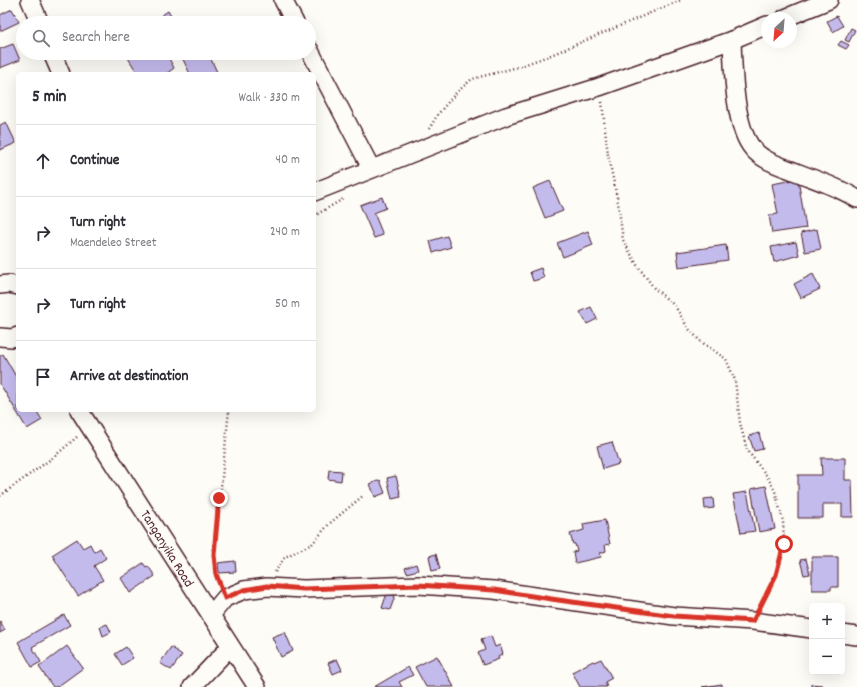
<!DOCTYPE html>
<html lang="en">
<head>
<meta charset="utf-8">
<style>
  :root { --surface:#fff; --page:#f7f7f7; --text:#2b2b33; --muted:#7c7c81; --line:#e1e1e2 }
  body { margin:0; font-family:Dekko,sans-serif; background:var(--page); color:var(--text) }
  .controls { position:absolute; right:12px; bottom:12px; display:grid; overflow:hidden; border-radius:6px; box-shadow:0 4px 16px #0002 }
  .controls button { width:36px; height:36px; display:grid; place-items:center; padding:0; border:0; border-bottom:1px solid var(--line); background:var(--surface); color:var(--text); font:20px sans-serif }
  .compass { position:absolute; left:761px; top:12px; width:36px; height:36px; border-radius:50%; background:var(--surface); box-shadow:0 4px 16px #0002; rotate:206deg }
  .stop { position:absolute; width:12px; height:12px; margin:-9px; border:3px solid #d93025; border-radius:50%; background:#fff }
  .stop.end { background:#d93025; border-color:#fff; box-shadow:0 1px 4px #0008 }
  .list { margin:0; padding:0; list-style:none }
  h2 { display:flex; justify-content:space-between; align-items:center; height:52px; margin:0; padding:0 16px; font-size:17px }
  h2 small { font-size:13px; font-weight:400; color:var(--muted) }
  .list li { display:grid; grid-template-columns:26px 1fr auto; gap:12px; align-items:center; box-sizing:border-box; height:72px; padding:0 16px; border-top:1px solid var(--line) }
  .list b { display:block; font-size:15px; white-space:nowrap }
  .list p { margin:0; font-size:13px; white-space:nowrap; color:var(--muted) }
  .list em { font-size:13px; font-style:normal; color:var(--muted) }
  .icon { flex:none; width:22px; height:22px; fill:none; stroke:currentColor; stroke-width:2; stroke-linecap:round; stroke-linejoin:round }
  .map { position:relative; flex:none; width:857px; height:687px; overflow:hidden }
  .search { position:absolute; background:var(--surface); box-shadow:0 4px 16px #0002; left:16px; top:16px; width:300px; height:44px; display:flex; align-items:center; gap:10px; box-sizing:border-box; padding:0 14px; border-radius:22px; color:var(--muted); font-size:15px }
  .panel { position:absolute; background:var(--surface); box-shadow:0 4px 16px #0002; left:16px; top:72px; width:300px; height:340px; border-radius:6px }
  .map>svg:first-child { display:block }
</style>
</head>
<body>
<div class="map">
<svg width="857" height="687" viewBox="0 0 857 687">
  <rect width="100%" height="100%" fill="#fdfcf7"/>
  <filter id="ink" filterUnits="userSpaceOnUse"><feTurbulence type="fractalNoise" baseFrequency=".025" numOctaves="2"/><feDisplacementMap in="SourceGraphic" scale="8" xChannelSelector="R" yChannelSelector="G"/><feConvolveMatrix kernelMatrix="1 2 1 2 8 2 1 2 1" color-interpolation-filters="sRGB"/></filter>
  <g filter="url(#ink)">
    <!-- building -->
    <g fill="#c4bbed" stroke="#4a1f2b">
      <polygon points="12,9 19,22 0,31 0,15"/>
      <polygon points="168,11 175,23 158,23 156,19"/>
      <polygon points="837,16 843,26 833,32 827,21"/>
      <polygon points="851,28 855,30 849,42 845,40"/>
      <polygon points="841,41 849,45 846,49 838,45"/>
      <polygon points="13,44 20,60 0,68 0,49"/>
      <polygon points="125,53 166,53 174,68 166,74 138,74"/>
      <polygon points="180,53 208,53 218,74 190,74"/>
      <polygon points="6,122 16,143 0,150 0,125"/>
      <polygon points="798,179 806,228 772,233 769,215 778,214 772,184"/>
      <polygon points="550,181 563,211 545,218 533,188"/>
      <polygon points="382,197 386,208 374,213 383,235 374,238 360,205"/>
      <polygon points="817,229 821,249 805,252 801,233"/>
      <polygon points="588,231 593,245 563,257 557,243"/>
      <polygon points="447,236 451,247 433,253 430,241"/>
      <polygon points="796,242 799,255 774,262 771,247"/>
      <polygon points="726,245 728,260 679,267 677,252"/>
      <polygon points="541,268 544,278 533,281 530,272"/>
      <polygon points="813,274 820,289 801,298 794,284"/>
      <polygon points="591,307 597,319 587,324 580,312"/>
      <polygon points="3,354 18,380 18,410 36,410 42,420 27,429 0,384 0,356"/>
      <polygon points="759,433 763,449 754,451 749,436"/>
      <polygon points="612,442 619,464 603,469 597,446"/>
      <polygon points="821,458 845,458 845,480 852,480 853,517 842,517 842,504 823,504 823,518 798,518 798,475 822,475"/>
      <polygon points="329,470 342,471 341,481 328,479"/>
      <polygon points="396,476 401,497 392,499 387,478"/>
      <polygon points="380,480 385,493 375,497 370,484"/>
      <polygon points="766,486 775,529 759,532 751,489"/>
      <polygon points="747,492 755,531 741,533 733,494"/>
      <polygon points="713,498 714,508 705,509 704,499"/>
      <polygon points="605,520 610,544 605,545 606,551 600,553 601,557 575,563 573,552 577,551 575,544 573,544 570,534 584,530 583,524"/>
      <polygon points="77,539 83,548 90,544 94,552 100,548 106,558 94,566 103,580 78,596 52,555"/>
      <polygon points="436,554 440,569 432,571 429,556"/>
      <polygon points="812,557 838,557 838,587 831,587 831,590 812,590"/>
      <polygon points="806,559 810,574 804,575 800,560"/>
      <polygon points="235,561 236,572 219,573 218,563"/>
      <polygon points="143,563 146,567 148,566 155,576 130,593 121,578"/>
      <polygon points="416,564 418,570 407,573 405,568"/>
      <polygon points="387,593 395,596 390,610 382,608"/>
      <polygon points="64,615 70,625 32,647 41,662 32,667 18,642"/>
      <polygon points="0,621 5,630 0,633"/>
      <polygon points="107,624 111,632 103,636 100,627"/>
      <polygon points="285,632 293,651 281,657 272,637"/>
      <polygon points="491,636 495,647 500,645 503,654 498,657 499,659 483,665 478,653 485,650 481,639"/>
      <polygon points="67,646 83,668 57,687 53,687 39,667"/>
      <polygon points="126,647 133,658 122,665 115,654"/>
      <polygon points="171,647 182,655 171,670 160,663"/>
      <polygon points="437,656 454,687 426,687 415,667"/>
      <polygon points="337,659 342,670 333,674 328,663"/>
      <polygon points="601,659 612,678 605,682 607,687 580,687 572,672 593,661 594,662"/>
      <polygon points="408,667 413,675 399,682 402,687 374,687"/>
      <polygon points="722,684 722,687 702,687"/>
      <polygon points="811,684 822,685 822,687 811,687"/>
    </g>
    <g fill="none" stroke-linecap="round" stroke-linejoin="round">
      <defs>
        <g id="street">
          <polyline points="30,0 40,23"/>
          <polyline points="283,0 295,23"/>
          <polyline points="785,18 829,0"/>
          <path d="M732,40c1,28 2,87 21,109 10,12 28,17 43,23 20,8 43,15 61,27"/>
          <polyline points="309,49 371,168"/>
          <polyline points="52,53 61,74"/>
          <polyline points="314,192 506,116 599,87 732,40 767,25"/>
          <polyline points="0,285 9,284 18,286"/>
          <polyline points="0,337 12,338 18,336"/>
          <polyline points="79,410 257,687"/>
          <polyline points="211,615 225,598 244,590 267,587 304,589 418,585 494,590 674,616 753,621 812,629"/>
          <polyline points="842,634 857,636"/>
          <polyline points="192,687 230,647"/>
        </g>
      </defs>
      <!-- street casing -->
      <use href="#street" stroke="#4a1f2b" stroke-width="20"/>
      <!-- path -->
      <g stroke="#4a1f2b" stroke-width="2.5" stroke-dasharray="1 3" stroke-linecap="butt">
        <polyline points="602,102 608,155 618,202 623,240 637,265 654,288 675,306 688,328 700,341 726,359 735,380 740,423 747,450 767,476 775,491 783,521 784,544 776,575 760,607"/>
        <polyline points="429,129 438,114 456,93 472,79 518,67 551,55 681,0"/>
        <polyline points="314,216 345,198"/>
        <polyline points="0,496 55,456 78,436"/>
        <polyline points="275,572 285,557 312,544 329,524 364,495"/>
        <polyline points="220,584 216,574 214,555 229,410"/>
      </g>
      <!-- street -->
      <use href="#street" stroke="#fdfcf7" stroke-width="17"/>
    </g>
  </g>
  <g fill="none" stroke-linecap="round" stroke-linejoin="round" filter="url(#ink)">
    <!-- route -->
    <polyline stroke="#d93025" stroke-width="5" points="219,498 214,555 216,574 225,598 244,590 267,586 304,589 418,585 494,590 558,600 674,616 753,621 776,575 784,544"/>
  </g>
  <g text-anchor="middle" stroke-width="3" stroke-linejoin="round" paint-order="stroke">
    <!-- street labels -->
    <g font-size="14" fill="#4a1f2b" stroke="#fdfcf7">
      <text transform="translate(168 548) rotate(58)" y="5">Tanganyika Road</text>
    </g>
  </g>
</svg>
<div class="controls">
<button>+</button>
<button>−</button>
</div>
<svg class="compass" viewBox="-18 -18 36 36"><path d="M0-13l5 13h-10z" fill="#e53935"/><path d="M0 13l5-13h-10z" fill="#7c7c81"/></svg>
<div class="stop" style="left:784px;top:544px"></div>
<div class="stop end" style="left:219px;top:498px"></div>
<div class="search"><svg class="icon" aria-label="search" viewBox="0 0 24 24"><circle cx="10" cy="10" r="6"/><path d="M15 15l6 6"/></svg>Search here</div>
<section class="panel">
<h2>5 min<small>Walk · 330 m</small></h2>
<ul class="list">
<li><svg class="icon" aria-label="ahead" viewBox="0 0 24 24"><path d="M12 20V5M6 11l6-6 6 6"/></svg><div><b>Continue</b></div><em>40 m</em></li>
<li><svg class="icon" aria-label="right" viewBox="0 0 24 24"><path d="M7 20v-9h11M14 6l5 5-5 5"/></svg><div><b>Turn right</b><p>Maendeleo Street</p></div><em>240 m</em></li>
<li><svg class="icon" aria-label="right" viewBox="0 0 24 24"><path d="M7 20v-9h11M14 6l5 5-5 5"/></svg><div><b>Turn right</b></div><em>50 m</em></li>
<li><svg class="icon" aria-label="arrive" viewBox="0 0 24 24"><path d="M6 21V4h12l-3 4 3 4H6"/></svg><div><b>Arrive at destination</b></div></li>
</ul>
</section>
</div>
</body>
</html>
